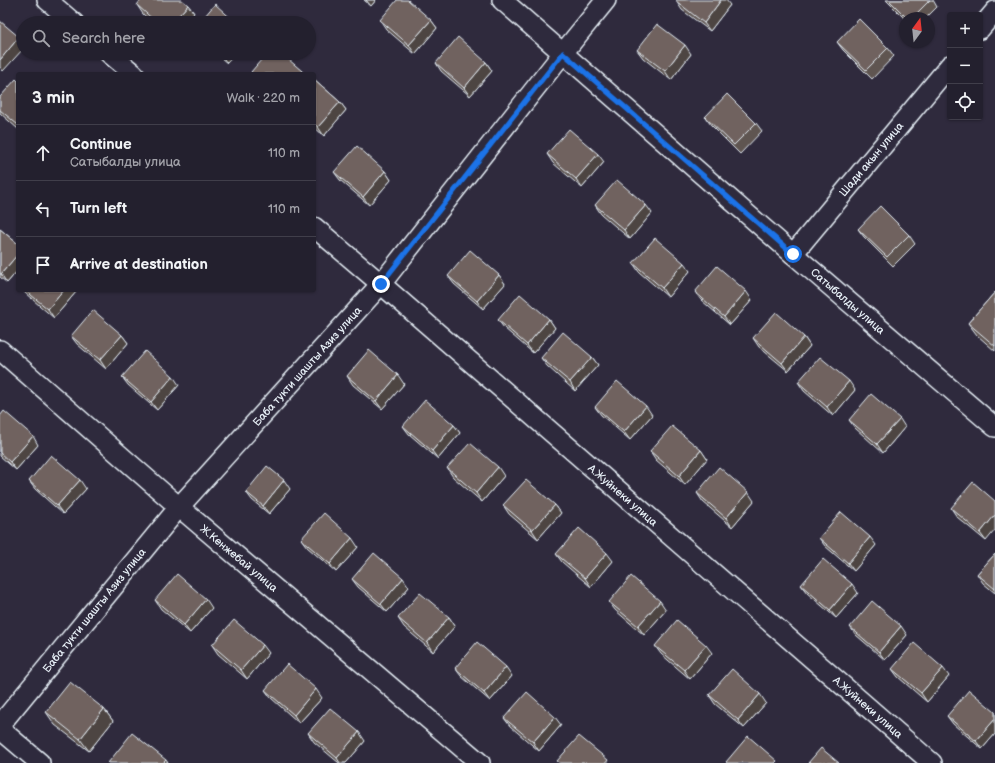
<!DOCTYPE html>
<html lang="en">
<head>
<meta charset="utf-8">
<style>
  :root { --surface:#23202e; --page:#2f2d3a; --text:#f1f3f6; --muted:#a3a3aa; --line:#403e4a }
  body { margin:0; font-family:"Balsamiq Sans",sans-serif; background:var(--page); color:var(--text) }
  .controls { position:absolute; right:12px; top:12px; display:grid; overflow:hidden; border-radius:4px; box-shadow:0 1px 3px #0004 }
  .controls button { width:36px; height:36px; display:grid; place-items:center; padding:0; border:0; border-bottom:1px solid var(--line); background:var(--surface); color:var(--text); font:20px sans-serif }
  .compass { position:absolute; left:899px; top:12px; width:36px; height:36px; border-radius:50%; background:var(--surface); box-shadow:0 1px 3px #0004; rotate:15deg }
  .stop { position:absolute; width:12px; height:12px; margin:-9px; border:3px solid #1a73e8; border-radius:50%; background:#fff }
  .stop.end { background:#1a73e8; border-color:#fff; box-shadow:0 1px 4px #0008 }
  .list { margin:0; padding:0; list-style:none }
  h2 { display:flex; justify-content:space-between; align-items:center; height:52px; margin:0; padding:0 16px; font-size:17px }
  h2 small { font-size:13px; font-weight:400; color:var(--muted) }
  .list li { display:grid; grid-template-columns:26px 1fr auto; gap:12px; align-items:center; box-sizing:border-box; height:56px; padding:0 16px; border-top:1px solid var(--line) }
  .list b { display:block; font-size:15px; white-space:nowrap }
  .list p { margin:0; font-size:13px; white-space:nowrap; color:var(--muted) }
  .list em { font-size:13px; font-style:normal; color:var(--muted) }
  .icon { flex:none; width:22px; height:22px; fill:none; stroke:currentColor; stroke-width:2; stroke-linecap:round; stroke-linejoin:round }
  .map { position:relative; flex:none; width:995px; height:763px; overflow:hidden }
  .search { position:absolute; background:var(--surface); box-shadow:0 1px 3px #0004; left:16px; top:16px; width:300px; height:44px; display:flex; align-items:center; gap:10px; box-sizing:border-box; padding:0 14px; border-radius:22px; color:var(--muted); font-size:15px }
  .panel { position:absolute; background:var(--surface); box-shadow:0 1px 3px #0004; left:16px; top:72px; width:300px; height:220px; border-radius:4px }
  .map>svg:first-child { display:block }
</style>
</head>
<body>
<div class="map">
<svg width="995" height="763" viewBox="0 0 995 763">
  <rect width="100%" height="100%" fill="#2f2a3d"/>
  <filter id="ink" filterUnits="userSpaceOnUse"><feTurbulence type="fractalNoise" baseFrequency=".025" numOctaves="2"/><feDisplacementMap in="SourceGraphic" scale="8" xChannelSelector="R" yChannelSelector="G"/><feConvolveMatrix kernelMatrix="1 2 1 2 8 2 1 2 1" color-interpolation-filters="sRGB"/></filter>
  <g filter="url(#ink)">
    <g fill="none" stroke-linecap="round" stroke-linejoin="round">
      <defs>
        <g id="minor">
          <polyline points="47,0 74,23"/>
          <polyline points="502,0 793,254 995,427"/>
          <polyline points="980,29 995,11"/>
          <polyline points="109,53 134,74"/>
          <polyline points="314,227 381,284 932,763"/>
          <polyline points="793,254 950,65"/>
          <polyline points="0,350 179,507 480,763"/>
          <polyline points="0,725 179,507 381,284 563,53 606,0"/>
          <polyline points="0,729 40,763"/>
        </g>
      </defs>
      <!-- minor casing -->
      <use href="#minor" stroke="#e8f1f8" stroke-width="22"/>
      <!-- minor -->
      <use href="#minor" stroke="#2f2a3d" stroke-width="19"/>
    </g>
    <!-- wall -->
    <g fill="#5f5451" stroke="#e8f1f8">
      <polygon points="364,0 376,0 371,6"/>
      <polygon points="886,0 933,0 937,7 926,18 905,18 905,19"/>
      <polygon points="676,1 730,5 710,31 682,10"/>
      <polygon points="137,5 188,5 194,13 185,23 153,23 143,14"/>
      <polygon points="380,20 431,20 437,28 415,54 386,29"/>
      <polygon points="837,42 888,48 894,56 872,79 843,50"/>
      <polygon points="637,50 691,54 671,80 643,58"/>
      <polygon points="215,53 236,53 227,63"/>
      <polygon points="486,62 492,71 470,96 441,71 436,63"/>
      <polygon points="314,79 340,102 346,110 324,136 314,127"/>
      <polygon points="18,81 18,129 0,113 0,97"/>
      <polygon points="705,117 756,123 762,131 740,154 711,125"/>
      <polygon points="547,154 604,162 582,188 553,163"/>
      <polygon points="385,171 391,180 369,205 340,180 334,172"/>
      <polygon points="595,205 652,213 630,239 601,214"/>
      <polygon points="0,229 18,244 18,270 7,283 0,277"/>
      <polygon points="858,229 909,235 915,244 893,266 864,237"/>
      <polygon points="633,263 690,271 668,297 639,272"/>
      <polygon points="499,275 505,284 483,309 454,284 448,276"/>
      <polygon points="23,290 74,290 76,292 54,318 25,293"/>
      <polygon points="695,292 752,300 730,325 701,300"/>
      <polygon points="995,292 995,351 977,335 968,323"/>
      <polygon points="549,319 555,328 533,353 504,328 498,320"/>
      <polygon points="122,335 128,343 106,369 77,344 71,336"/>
      <polygon points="804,337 810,346 788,371 759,347 753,338"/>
      <polygon points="592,357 598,365 575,391 547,366 541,358"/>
      <polygon points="347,376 404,384 382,409 353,385"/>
      <polygon points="122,377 179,385 157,410 128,385"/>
      <polygon points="798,382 855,390 833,416 804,391"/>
      <polygon points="595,407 652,415 630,440 601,415"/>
      <polygon points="0,416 38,445 16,470 0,456"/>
      <polygon points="849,420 905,427 883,453 855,428"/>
      <polygon points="454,425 460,433 438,459 409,434 403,426"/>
      <polygon points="701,450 707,459 685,485 656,460 650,451"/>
      <polygon points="447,468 504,476 482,502 453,477"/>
      <polygon points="29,481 86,489 63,514 35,489"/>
      <polygon points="290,489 269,514 252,500 246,492"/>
      <polygon points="697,493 754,501 732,527 703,502"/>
      <polygon points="995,501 986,541 957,517 951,508"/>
      <polygon points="503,505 555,505 561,513 538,539 509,514"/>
      <polygon points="819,538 876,545 854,571 825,546"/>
      <polygon points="301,539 358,547 336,572 307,547"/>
      <polygon points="556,554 613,561 591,587 562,562"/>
      <polygon points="995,554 995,593 983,583 977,574"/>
      <polygon points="352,579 409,587 387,612 358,587"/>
      <polygon points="801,585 858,593 836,618 807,593"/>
      <polygon points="155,600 212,608 190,633 161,609"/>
      <polygon points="609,602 666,610 644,635 615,610"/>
      <polygon points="449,617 455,626 433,652 404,627 398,618"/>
      <polygon points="850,627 907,635 885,660 856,635"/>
      <polygon points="212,645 269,653 247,679 218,654"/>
      <polygon points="655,646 712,653 690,679 661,654"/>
      <polygon points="455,668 512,676 490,701 461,676"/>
      <polygon points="892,669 949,676 927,702 898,677"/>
      <polygon points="265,690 322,698 299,723 271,698"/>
      <polygon points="709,695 766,703 744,728 715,704"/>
      <polygon points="104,709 113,721 89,751 55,725 46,712"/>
      <polygon points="995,712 995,734 982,749 953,724 947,716"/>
      <polygon points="504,718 561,725 539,751 510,726"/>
      <polygon points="308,733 365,741 346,763 339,763 314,742"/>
    </g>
    <!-- shaded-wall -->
    <g fill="#4e4542" stroke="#e8f1f8">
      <polygon points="366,0 376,0 371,6"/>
      <polygon points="721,0 726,0 730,5 710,31 704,23"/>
      <polygon points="188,5 194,13 185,23 172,23"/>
      <polygon points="431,20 437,28 415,54 409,45"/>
      <polygon points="19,37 23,43 23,49 3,71 0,67 0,60"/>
      <polygon points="685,45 691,54 671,80 665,71"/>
      <polygon points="223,53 236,53 227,63 221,55"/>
      <polygon points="486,62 492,71 470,96 464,88"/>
      <polygon points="302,71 304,74 299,74"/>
      <polygon points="340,102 346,110 324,136 318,127"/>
      <polygon points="598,154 604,162 582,188 576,179"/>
      <polygon points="385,171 391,180 369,205 363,197"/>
      <polygon points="646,205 652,213 630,239 624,230"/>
      <polygon points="18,254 18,270 7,283 1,274"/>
      <polygon points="684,263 690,271 668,297 662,288"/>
      <polygon points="499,275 505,284 483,309 477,301"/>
      <polygon points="64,290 74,290 76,292 54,318 48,309"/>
      <polygon points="746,291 752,300 730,325 724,317"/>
      <polygon points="549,319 555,328 533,353 527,345"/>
      <polygon points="122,335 128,343 106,369 100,360"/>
      <polygon points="804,337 810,346 788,371 782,363"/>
      <polygon points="592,357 598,365 575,391 570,382"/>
      <polygon points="398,375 404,384 382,409 376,401"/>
      <polygon points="173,376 179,385 157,410 151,402"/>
      <polygon points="849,381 855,390 833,416 827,407"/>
      <polygon points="646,406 652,415 630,440 624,432"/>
      <polygon points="900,419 905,427 883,453 877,444"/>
      <polygon points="454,425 460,433 438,459 432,451"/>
      <polygon points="33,436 38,445 16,470 10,462"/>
      <polygon points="701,450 707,459 685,485 679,476"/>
      <polygon points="498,467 504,476 482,502 476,493"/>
      <polygon points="80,480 86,489 63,514 57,506"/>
      <polygon points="284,480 290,489 269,514 263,506"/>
      <polygon points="748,492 754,501 732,527 726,518"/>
      <polygon points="555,505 561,513 538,539 532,530"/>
      <polygon points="995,515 995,530 986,541 980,533"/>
      <polygon points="870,537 876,545 854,571 848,563"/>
      <polygon points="352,538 358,547 336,572 330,564"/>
      <polygon points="607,553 613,561 591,587 585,578"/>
      <polygon points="403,578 409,587 387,612 381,604"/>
      <polygon points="852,584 858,593 836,618 830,610"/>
      <polygon points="206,599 212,608 190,633 184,625"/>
      <polygon points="660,601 666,610 644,635 638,626"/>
      <polygon points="449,617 455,626 433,652 427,643"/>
      <polygon points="901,626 907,635 885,660 879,652"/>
      <polygon points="263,645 269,653 247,679 241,670"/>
      <polygon points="706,645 712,653 690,679 684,670"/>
      <polygon points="506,667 512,676 490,701 484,693"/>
      <polygon points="943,668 949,676 927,702 921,693"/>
      <polygon points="316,689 322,698 299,723 294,715"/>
      <polygon points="760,694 766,703 744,728 738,720"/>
      <polygon points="104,709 113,721 89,751 80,739"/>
      <polygon points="555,717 561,725 539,751 533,742"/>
      <polygon points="995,719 995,734 982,749 976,741"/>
      <polygon points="359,732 365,741 346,763 340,763 337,758"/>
      <polygon points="166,760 168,763 163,763"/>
    </g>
    <!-- building -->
    <g fill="#6f625e" stroke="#e8f1f8">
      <polygon points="141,0 182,0 188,5 172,23 157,23 137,5"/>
      <polygon points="397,0 408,0 431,20 409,45 380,20"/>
      <polygon points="677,0 721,0 704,23 676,1"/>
      <polygon points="889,0 930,0 912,18 907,18"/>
      <polygon points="215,4 236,23 199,23"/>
      <polygon points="859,19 888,48 866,70 837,42"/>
      <polygon points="0,21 19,37 0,60"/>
      <polygon points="657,24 685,45 665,71 637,50"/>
      <polygon points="458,37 486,62 464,88 436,63"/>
      <polygon points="267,53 281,53 302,71 299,74 253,74 251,72"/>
      <polygon points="16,79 18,81 18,125 0,110 0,97"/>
      <polygon points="314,79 340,102 318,127 314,124"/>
      <polygon points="727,94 756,123 734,145 705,117"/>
      <polygon points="569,129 598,154 576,179 547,154"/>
      <polygon points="357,146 385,171 363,197 334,172"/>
      <polygon points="617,180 646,205 624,230 595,205"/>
      <polygon points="880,206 909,235 887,257 858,229"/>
      <polygon points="0,229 18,244 18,254 1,274 0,274"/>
      <polygon points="655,238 684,263 662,288 633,263"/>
      <polygon points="470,250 499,275 477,301 448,276"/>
      <polygon points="717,266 746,291 724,317 695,292"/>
      <polygon points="25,290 64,290 48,309"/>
      <polygon points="995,292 995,346 968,323"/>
      <polygon points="520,294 549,319 527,345 498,320"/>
      <polygon points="93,310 122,335 100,360 71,336"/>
      <polygon points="776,312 804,337 782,363 753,338"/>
      <polygon points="563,332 592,357 570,382 541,358"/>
      <polygon points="369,350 398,375 376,401 347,376"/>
      <polygon points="145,351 173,376 151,402 122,377"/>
      <polygon points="820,357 849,381 827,407 798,382"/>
      <polygon points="617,381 646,406 624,432 595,407"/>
      <polygon points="871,394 900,419 877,444 849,420"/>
      <polygon points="425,400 454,425 432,451 403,426"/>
      <polygon points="4,411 33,436 10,462 0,453 0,416"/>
      <polygon points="672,426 701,450 679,476 650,451"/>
      <polygon points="470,443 498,467 476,493 447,468"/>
      <polygon points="51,455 80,480 57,506 29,481"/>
      <polygon points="267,466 284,480 263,506 246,492"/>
      <polygon points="719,467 748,492 726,518 697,493"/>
      <polygon points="526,480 555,505 532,530 503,505"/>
      <polygon points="973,482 995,501 995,515 980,533 951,508"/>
      <polygon points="841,512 870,537 848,563 819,538"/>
      <polygon points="324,513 352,538 330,564 301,539"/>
      <polygon points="579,528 607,553 585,578 556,554"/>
      <polygon points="374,553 403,578 381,604 352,579"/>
      <polygon points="995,554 995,589 977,574"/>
      <polygon points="823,559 852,584 830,610 801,585"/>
      <polygon points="177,574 206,599 184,625 155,600"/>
      <polygon points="631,576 660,601 638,626 609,602"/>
      <polygon points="420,593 449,617 427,643 398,618"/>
      <polygon points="872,601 901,626 879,652 850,627"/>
      <polygon points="234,620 263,645 241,670 212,645"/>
      <polygon points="677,620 706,645 684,670 655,646"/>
      <polygon points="477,642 506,667 484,693 455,668"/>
      <polygon points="914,643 943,668 921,693 892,669"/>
      <polygon points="287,664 316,689 294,715 265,690"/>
      <polygon points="732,669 760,694 738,720 709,695"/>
      <polygon points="70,682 104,709 80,739 46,712"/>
      <polygon points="969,690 995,712 995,719 976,741 947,716"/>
      <polygon points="527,692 555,717 533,742 504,718"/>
      <polygon points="330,708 359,732 337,758 308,733"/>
      <polygon points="132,733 166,760 163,763 108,763"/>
      <polygon points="579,736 608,760 606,763 560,763 557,761"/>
      <polygon points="748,736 777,761 775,763 727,763 726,762"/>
      <polygon points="821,748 839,763 808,763"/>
    </g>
  </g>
  <g fill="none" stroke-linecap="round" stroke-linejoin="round" filter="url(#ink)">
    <!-- route -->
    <polyline stroke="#1a73e8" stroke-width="5" points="381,284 563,53 793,254"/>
  </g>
  <g text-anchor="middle" stroke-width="4" stroke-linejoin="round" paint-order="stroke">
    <!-- street labels -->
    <g font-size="11" fill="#e8f1f8" stroke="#2f2a3d">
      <text transform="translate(871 159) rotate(-50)" y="4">Шади акын улица</text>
      <text transform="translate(848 301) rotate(41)" y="4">Сатыбалды улица</text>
      <text transform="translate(307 366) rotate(-48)" y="4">Баба тукти шашты Азиз улица</text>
      <text transform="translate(623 495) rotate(41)" y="4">А.Жуйнеки улица</text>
      <text transform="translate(239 558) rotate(40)" y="4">Ж.Кенжебай улица</text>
      <text transform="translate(94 610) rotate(-51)" y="4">Баба тукти шашты Азиз улица</text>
      <text transform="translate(868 707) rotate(41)" y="4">А.Жуйнеки улица</text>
    </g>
  </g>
</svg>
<div class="controls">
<button>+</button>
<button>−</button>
<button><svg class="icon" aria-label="locate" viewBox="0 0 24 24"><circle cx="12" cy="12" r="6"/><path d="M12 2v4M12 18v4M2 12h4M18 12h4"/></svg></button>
</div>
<svg class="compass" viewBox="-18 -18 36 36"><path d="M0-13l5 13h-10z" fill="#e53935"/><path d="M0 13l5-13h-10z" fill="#a3a3aa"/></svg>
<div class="stop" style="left:793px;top:254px"></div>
<div class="stop end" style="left:381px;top:284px"></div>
<div class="search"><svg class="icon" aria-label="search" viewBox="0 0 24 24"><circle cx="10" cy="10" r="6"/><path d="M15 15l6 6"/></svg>Search here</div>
<section class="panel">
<h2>3 min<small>Walk · 220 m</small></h2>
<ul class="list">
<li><svg class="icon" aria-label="ahead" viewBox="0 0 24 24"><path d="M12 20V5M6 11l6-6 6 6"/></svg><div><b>Continue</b><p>Сатыбалды улица</p></div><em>110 m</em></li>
<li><svg class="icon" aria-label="left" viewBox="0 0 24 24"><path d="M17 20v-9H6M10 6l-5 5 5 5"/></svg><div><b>Turn left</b></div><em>110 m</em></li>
<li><svg class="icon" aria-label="arrive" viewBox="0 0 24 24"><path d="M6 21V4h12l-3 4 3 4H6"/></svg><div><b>Arrive at destination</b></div></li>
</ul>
</section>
</div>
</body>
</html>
